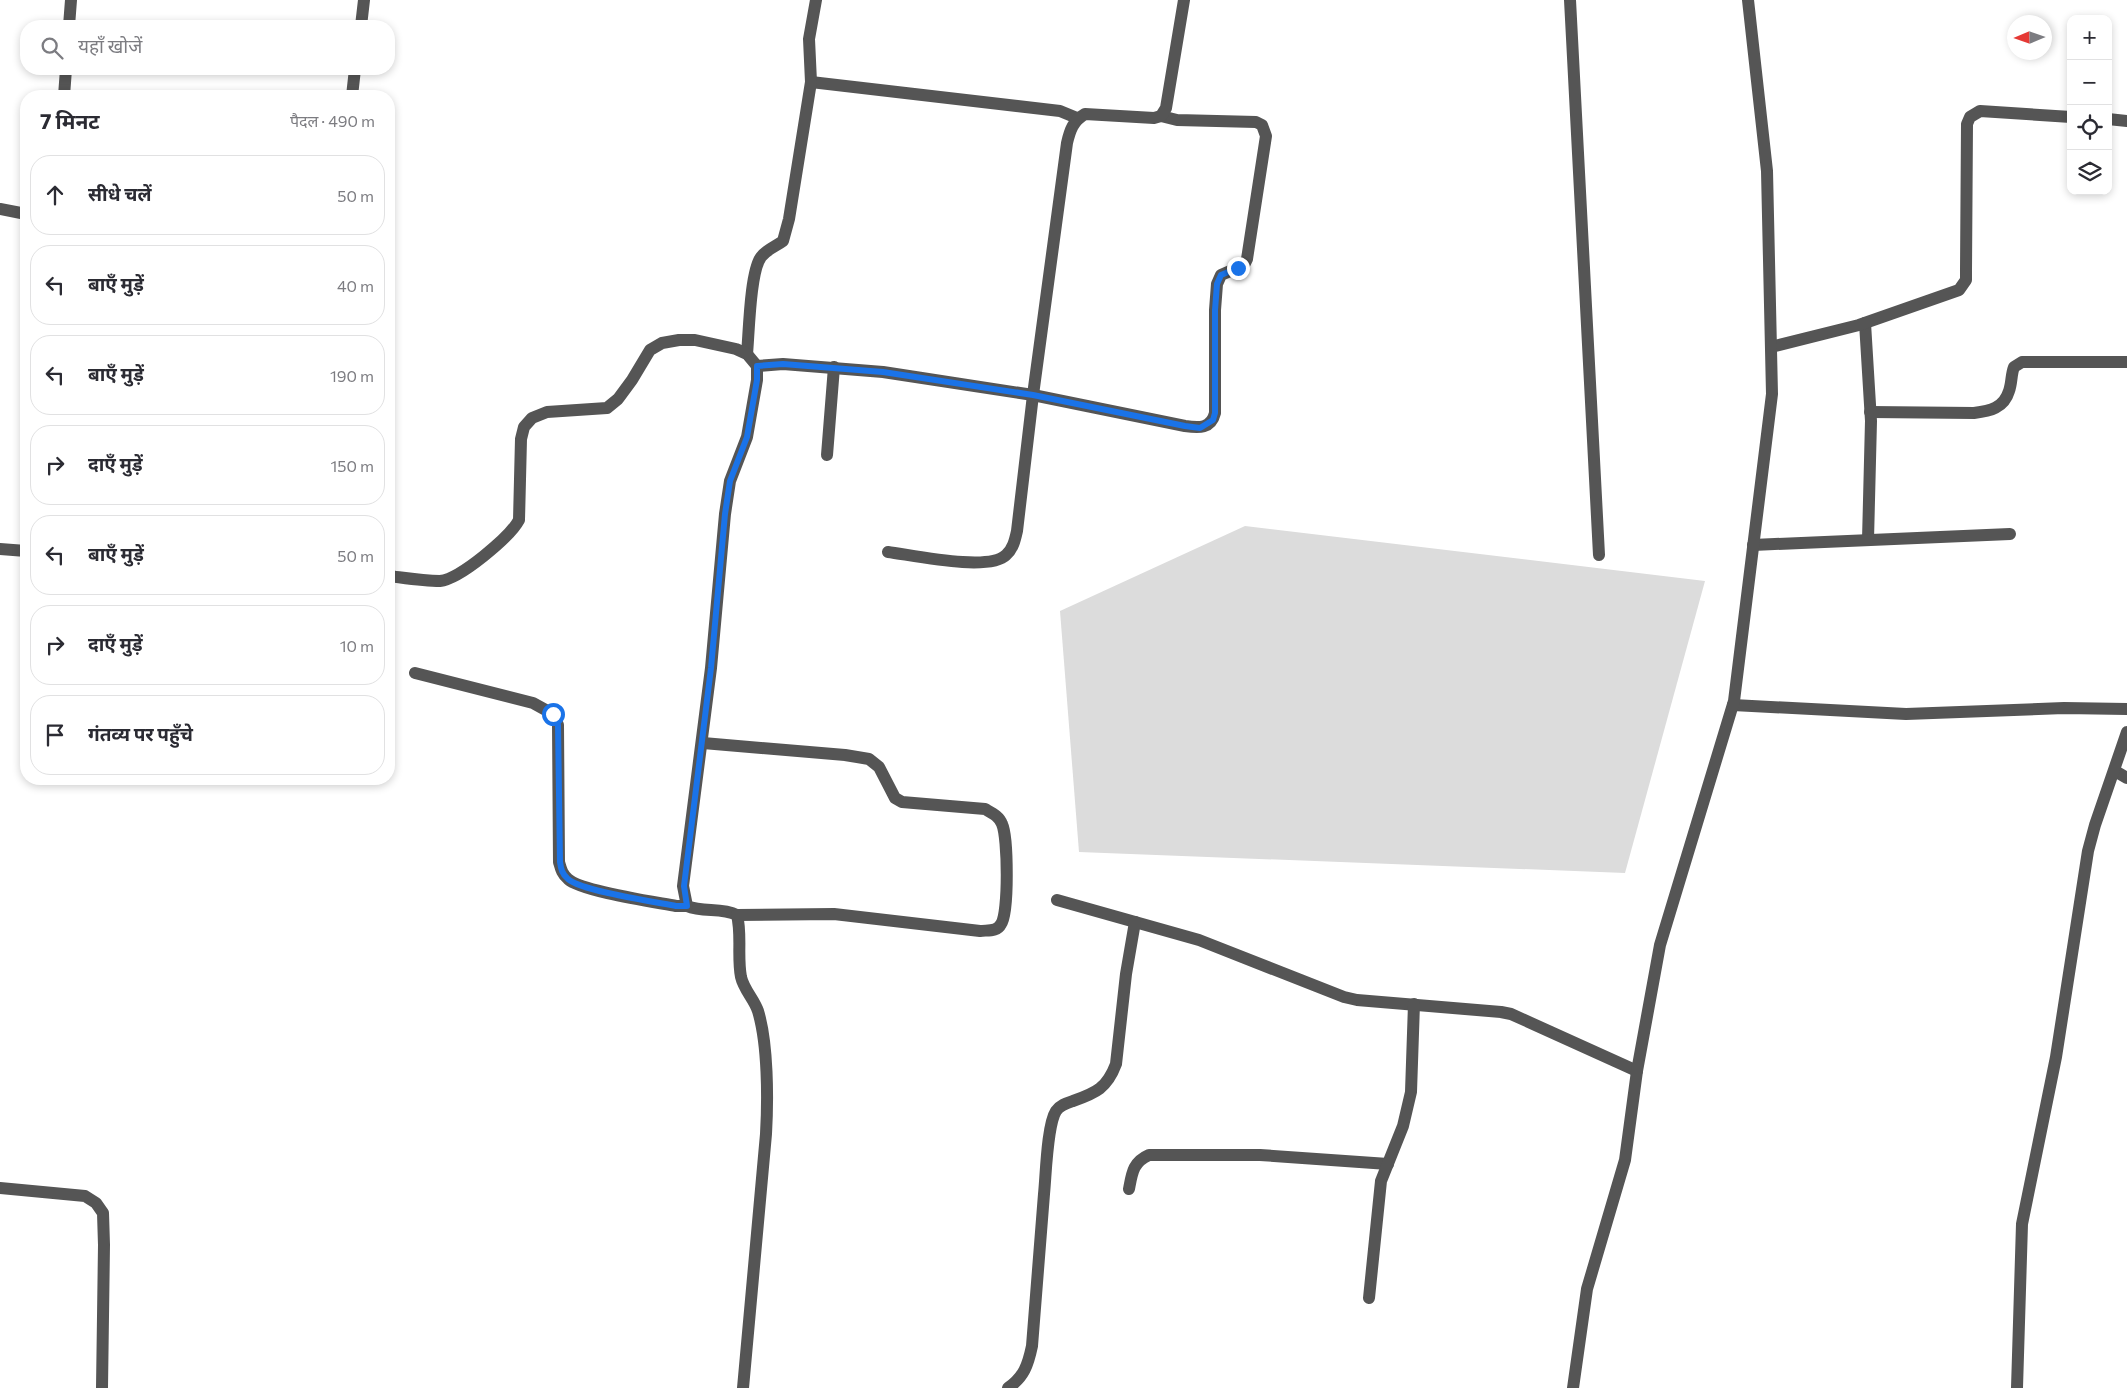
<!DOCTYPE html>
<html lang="hi">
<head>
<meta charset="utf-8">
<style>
  :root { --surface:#fff; --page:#f7f7f7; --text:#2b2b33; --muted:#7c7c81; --line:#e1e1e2 }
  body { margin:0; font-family:Commissioner,"Noto Sans Devanagari",sans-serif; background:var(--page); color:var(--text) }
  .controls { position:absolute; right:15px; top:15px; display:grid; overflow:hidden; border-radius:10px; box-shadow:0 2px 8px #0003 }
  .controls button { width:45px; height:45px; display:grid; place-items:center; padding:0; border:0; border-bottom:1px solid var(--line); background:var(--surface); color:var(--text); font:25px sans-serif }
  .compass { position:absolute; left:2007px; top:15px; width:45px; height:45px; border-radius:50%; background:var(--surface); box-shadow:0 2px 8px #0003; rotate:268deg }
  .stop { position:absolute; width:15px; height:15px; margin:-11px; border:4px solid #1a73e8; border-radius:50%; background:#fff }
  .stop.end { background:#1a73e8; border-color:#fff; box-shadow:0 1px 5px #0008 }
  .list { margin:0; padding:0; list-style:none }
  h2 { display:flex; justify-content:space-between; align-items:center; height:65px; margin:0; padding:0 20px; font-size:21px }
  h2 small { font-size:16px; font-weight:400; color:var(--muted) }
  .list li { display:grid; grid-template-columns:32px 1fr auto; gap:15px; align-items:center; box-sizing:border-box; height:80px; margin:0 10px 10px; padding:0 10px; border:1px solid var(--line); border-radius:20px }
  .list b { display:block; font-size:19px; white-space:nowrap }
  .list em { font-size:16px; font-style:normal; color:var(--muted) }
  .icon { flex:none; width:28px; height:28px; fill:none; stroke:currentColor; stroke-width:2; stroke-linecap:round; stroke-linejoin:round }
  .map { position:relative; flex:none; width:2127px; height:1388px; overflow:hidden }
  .search { position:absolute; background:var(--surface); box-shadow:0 2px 8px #0003; left:20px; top:20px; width:375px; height:55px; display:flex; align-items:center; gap:12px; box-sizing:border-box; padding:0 18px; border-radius:20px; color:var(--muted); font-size:19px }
  .panel { position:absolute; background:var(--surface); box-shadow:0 2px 8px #0003; left:20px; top:90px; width:375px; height:695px; border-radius:20px }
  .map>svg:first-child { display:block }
</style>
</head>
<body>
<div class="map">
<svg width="2127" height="1388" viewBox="0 0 2127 1388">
  <rect width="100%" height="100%" fill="#fff"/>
  <!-- green -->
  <polygon fill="#dcdcdc" points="1245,526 1705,581 1625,873 1079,852 1060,611"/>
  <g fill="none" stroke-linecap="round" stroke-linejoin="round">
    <!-- minor -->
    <g stroke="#555" stroke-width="12">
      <polyline points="1570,0 1599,555"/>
      <polyline points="69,26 71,0"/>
      <polyline points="361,26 364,0"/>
      <polyline points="811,82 1060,111 1077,118"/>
      <polyline points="64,96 66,69"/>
      <polyline points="352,96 355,69"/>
      <polyline points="2108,119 2127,121"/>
      <polyline points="0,209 26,214"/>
      <polyline points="1865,323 1871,421 1868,540"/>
      <polyline points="1771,347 1859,325 1959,290 1966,280 1966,271 1967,124 1970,117 1980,111 2071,117"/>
      <path d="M747,354c2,-21 3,-82 14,-97 6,-8 14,-10 22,-16l6,-22 22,-137 -2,-43 7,-39"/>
      <path d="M757,366l26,-2 100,8 150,23 152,31c14,2 26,3 30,-13v-103l2,-26 4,-9 23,-10 3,-6 19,-123 -4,-11 -6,-3 -79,-2 -16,-4"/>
      <path d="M1870,412l104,1c16,-2 30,-5 35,-22 3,-8 2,-17 5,-24l8,-5h105"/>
      <polyline points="827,455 834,367"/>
      <polyline points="1753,545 2010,534"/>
      <polyline points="0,549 26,551"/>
      <path d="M888,552c24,3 101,20 118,3 7,-6 9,-15 11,-24l16,-136 34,-252c3,-13 6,-22 18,-29l69,4 7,-2 5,-8 18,-108"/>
      <path d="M389,576c16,2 34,5 51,5 20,-2 70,-44 79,-61l2,-81 3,-12 8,-9 15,-6 60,-4 11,-9 14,-19 18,-30 12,-7 17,-3h16l41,9 11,5 10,12v14l-10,57 -17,44 -5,33 -14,154 -28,218 4,20c16,7 34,1 50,9 5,20 0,41 4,62 3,13 13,22 17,34 10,33 10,88 8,123l-23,254"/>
      <path d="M415,673l118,30 20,11 5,11 1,137c2,7 3,12 9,17 12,12 87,23 108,27h11"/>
      <polyline points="1733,705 1906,714 2064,708 2127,709"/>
      <path d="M703,743l142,12 24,4 10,8 16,31 7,4 83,7c7,4 14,7 17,15 6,13 7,89 -1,100 -4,8 -13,6 -21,7l-146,-17 -97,1"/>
      <polyline points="2115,771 2127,778"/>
      <polyline points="1057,900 1199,940 1344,997 1357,1000 1501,1012 1511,1014 1637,1071"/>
      <polyline points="0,1188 85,1196 96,1203 103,1213 104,1245 102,1388"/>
      <path d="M1129,1189c3,-16 4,-27 20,-34h111l128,9"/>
      <polyline points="1369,1298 1381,1181 1403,1126 1411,1092 1414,1004"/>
      <path d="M1008,1388c16,-11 20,-23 24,-42 4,-51 8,-102 12,-152 2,-19 3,-69 12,-83 4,-6 11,-8 17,-10 23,-8 34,-13 43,-37l10,-90 9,-52"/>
      <polyline points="1573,1388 1587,1289 1625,1160 1637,1071 1660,945 1734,701 1772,394 1767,171 1748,0"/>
      <polyline points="2017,1388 2022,1224 2056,1057 2088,851 2095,825 2127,732"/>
    </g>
  </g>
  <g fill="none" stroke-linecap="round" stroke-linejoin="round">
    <!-- route -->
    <path stroke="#1a73e8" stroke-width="6" d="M553,714l5,11 2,137c1,7 2,12 8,17 13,12 87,23 108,27h11l-3,-20 27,-218 14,-154 5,-33 17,-44 10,-57v-14l26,-2 100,8 150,23 152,31 15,2 13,-8 2,-7v-103l2,-26 4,-9 17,-7"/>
  </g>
</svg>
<div class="controls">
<button>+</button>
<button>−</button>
<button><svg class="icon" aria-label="locate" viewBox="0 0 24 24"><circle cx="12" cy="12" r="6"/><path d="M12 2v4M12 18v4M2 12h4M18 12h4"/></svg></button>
<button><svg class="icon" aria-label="layers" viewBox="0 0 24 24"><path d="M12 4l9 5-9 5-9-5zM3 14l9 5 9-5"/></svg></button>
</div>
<svg class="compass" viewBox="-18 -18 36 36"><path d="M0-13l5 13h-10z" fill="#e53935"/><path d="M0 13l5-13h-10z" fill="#7c7c81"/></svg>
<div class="stop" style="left:553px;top:714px"></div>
<div class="stop end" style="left:1238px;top:268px"></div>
<div class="search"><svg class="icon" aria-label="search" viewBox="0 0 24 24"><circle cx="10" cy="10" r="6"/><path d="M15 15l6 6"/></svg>यहाँ खोजें</div>
<section class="panel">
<h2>7 मिनट<small>पैदल · 490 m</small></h2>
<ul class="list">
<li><svg class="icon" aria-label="ahead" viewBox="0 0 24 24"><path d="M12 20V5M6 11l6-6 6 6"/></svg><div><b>सीधे चलें</b></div><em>50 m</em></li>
<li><svg class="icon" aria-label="left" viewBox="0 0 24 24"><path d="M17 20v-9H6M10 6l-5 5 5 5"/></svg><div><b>बाएँ मुड़ें</b></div><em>40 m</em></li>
<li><svg class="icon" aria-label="left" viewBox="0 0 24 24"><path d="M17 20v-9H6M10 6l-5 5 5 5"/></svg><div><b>बाएँ मुड़ें</b></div><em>190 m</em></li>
<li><svg class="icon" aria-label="right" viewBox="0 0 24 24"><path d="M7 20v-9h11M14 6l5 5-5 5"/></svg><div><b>दाएँ मुड़ें</b></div><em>150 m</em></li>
<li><svg class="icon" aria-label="left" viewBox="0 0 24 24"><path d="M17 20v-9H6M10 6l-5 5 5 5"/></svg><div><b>बाएँ मुड़ें</b></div><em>50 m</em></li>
<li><svg class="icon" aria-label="right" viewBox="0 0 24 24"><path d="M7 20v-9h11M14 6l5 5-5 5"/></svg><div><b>दाएँ मुड़ें</b></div><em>10 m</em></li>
<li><svg class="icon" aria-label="arrive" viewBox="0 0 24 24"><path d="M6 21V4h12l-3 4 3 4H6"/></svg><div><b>गंतव्य पर पहुँचे</b></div></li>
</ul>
</section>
</div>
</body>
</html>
